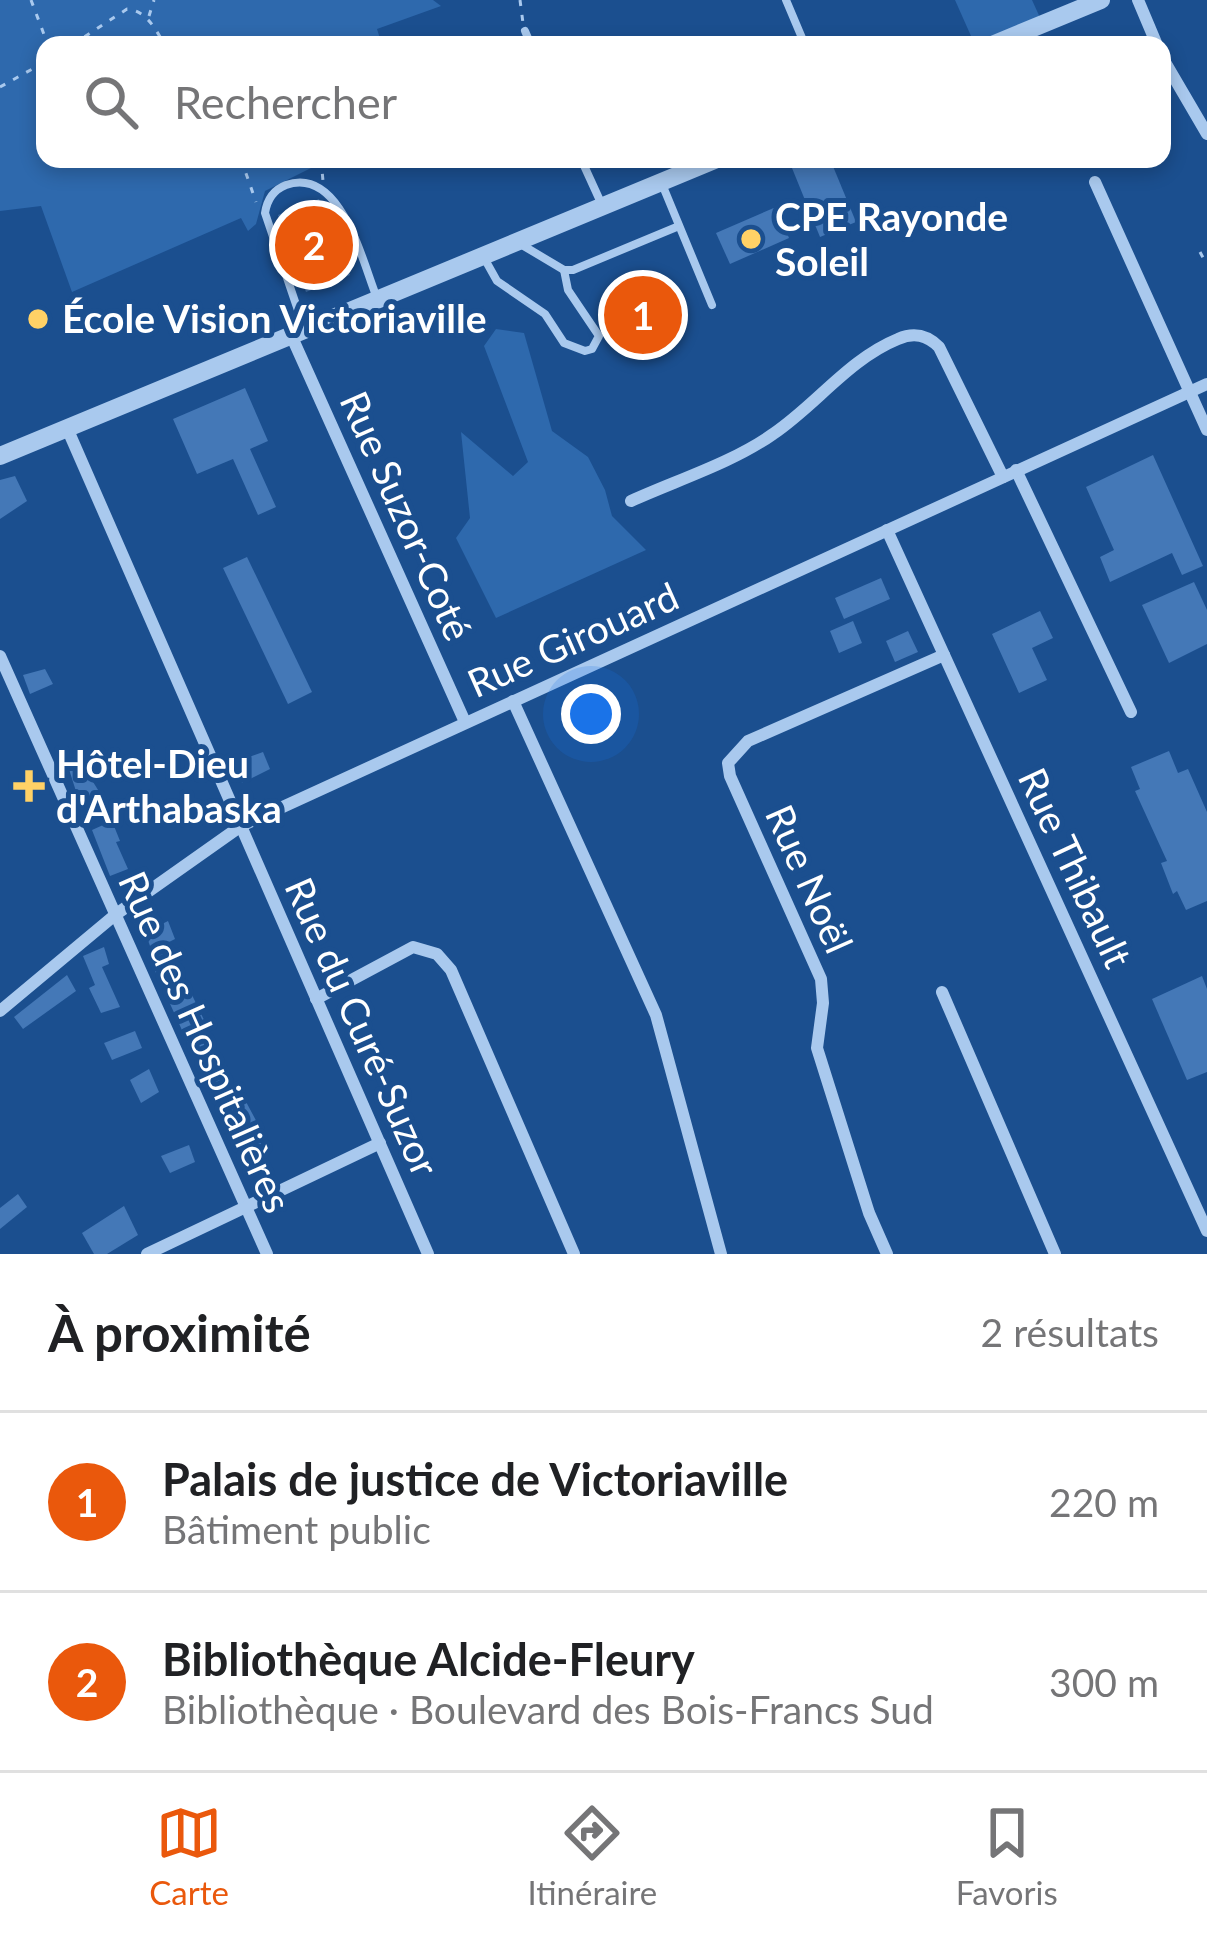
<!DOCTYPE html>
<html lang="fr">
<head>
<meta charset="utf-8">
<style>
  :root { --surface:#fff; --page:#f2f2f2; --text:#202124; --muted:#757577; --line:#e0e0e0; --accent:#ea580c }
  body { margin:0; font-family:Lato,sans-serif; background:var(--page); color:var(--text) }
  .you { position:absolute; left:591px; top:714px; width:42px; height:42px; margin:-30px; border:9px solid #fff; border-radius:50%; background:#1a73e8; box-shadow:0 0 0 18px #1a73e833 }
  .badge { display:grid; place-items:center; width:78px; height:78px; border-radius:50%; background:var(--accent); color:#fff; font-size:39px; font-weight:700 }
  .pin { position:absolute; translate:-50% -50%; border:6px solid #fff; box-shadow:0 3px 12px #0006 }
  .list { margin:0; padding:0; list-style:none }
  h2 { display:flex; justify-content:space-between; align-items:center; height:156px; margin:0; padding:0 48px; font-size:51px }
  h2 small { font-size:39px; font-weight:400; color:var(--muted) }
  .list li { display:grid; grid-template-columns:78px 1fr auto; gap:36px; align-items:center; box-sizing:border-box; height:180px; padding:0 48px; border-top:3px solid var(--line) }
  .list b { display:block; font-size:45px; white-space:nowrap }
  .list p { margin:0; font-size:39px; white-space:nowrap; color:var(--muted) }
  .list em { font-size:39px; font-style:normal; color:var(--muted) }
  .icon { flex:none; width:66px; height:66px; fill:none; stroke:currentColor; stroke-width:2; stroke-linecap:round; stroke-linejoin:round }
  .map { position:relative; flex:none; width:1207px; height:1254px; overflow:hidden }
  .search { position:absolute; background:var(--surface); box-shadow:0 6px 18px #0003; left:36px; right:36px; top:36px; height:132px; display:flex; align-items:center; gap:30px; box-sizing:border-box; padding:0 42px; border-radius:24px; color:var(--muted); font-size:45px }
  .sheet { height:516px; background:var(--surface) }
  nav { display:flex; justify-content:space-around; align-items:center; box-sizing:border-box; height:168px; border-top:3px solid var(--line); background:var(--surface); font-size:33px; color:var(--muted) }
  nav a { display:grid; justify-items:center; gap:6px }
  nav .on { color:var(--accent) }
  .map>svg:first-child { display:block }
</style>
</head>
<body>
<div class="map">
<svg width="1207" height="1254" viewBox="0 0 1207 1254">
  <rect width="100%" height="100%" fill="#1b4f8f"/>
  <!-- green -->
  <g fill="#2e69ad">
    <polygon points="0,0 433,0 441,6 377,29 382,45 45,45 45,159 317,159 319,164 265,191 256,224 248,231 241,218 72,292 41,206 0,211"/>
    <polygon points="955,0 1032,0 1042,22 984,45 975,45"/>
    <polygon points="496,329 524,333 552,431 588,457 605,490 612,516 646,550 496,618 456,538 470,518 461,432 513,476 528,462 484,346"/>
  </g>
  <!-- building -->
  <g fill="#4478b7">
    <polygon points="815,159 830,159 856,222 820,237 792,168"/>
    <polygon points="319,199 350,275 306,292 278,215"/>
    <polygon points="776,207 789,238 730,264 716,233"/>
    <polygon points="669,282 685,320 677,323 681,332 629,354 626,346 618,350 601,311"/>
    <polygon points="245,388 268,441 250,449 276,507 258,515 233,459 197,474 173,419"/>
    <polygon points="1153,455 1203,566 1182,575 1172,553 1110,582 1100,557 1114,550 1086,487"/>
    <polygon points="15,476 27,501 0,519 0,480"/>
    <polygon points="247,557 312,692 288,704 223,568"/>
    <polygon points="881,578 890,599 844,619 835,598"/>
    <polygon points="1194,582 1207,610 1207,644 1169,663 1142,605"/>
    <polygon points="1040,611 1053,638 1032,648 1047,680 1019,693 992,634"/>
    <polygon points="853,621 862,643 839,653 830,631"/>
    <polygon points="908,631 918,652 895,662 886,641"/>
    <polygon points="45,669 53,684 30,694 23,675"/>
    <polygon points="1169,751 1178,773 1188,769 1207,812 1207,901 1186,910 1177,891 1173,894 1161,863 1167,861 1135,791 1140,789 1131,767"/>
    <polygon points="263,752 270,769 242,783 235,762"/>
    <polygon points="86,756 90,777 103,798 81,807 67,763"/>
    <polygon points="112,821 120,841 116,842 128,869 110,876 92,830"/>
    <polygon points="148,909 158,926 168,921 175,939 167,943 205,1022 214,1056 220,1053 228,1071 224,1073 239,1100 244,1098 270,1147 242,1162 151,962 155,960 144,929 138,932 132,916"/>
    <polygon points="104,947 109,964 102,967 120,1007 101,1013 89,988 95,985 83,956"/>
    <polygon points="67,975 76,991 23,1029 14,1017"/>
    <polygon points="1202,976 1207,989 1207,1072 1187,1080 1152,999"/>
    <polygon points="135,1031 142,1048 112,1060 104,1043"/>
    <polygon points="149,1069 159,1092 141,1103 130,1080"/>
    <polygon points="189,1145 195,1162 170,1173 161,1156"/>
    <polygon points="18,1194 27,1207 0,1229 0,1208"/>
    <polygon points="124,1206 138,1235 107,1254 94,1254 82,1233"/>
  </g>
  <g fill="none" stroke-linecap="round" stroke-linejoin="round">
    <!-- path -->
    <g stroke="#a9c9ee" stroke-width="3" stroke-dasharray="6 9" stroke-linecap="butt">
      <polyline points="31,0 48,45"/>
      <polyline points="520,0 523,23"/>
      <polyline points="149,16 154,0"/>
      <path d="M72,45l55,-36c20,2 28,20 38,36"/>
      <polyline points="0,87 45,62"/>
      <polyline points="241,159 256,202"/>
      <polyline points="321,159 323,181"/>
      <polyline points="1200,252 1207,265"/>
    </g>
    <!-- service -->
    <g stroke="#a9c9ee" stroke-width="8">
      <polyline points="786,0 805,45"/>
      <polyline points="525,31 531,45"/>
      <polyline points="581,159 602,205"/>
      <polyline points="662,184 712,305"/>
      <polyline points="522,245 564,270 573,270 679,226"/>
      <polyline points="483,256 497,281 545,314 564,343 585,351 592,349 599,336 568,290 564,270"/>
      <path d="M304,328l-39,-115c2,-13 8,-23 21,-28 55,-19 76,76 91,113"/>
    </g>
    <!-- minor -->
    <g stroke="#a9c9ee" stroke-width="12">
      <polyline points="1138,0 1157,45"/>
      <polyline points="1162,57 1207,134"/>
      <polyline points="1095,182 1207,430"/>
      <polyline points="291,335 465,722"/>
      <polyline points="67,428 428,1254"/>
      <polyline points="1016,470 1131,712"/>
      <path d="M631,501c46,-21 101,-38 142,-67 43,-29 76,-75 125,-95 16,-7 29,-4 41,8l64,130"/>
      <polyline points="887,530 1207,1231"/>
      <polyline points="0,656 267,1254"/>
      <polyline points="513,701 656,1015 721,1254"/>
      <polyline points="942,992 1055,1254"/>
      <polyline points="316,999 413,947 437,954 451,970 574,1254"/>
      <polyline points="0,1011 115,915 241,826 1207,384"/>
      <polyline points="147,1254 380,1143"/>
      <polyline points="887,1254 869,1213 817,1048 823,1003 821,979 730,776 728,763 748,741 944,655"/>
    </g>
    <!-- tertiary -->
    <g stroke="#a9c9ee" stroke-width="18">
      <polyline points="992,45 1101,0"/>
      <polyline points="0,456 717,159"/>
    </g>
  </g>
  <!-- markers -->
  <g fill="#ffd166" stroke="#1b4f8f" stroke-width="4.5">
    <circle cx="751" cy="239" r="12"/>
    <circle cx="38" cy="319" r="12"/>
    <path d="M23 768h12v12h12v12h-12v12h-12v-12h-12v-12h12z"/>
  </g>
  <g text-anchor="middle" stroke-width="10" stroke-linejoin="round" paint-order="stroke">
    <!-- poi labels -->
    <g font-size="39" font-weight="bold" fill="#fff" stroke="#1b4f8f" text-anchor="start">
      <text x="775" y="231">CPE Rayonde<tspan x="775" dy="45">Soleil</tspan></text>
      <text x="62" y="333">École Vision Victoriaville</text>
      <text x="56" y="778">Hôtel-Dieu<tspan x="56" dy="45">d'Arthabaska</tspan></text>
    </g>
    <!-- street labels -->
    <g font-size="39" fill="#fff" stroke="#1b4f8f">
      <text transform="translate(406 516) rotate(66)" y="14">Rue Suzor-Coté</text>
      <text transform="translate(573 640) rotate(-24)" y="14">Rue Girouard</text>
      <text transform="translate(1075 868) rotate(65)" y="14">Rue Thibault</text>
      <text transform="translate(809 879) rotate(66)" y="14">Rue Noël</text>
      <text transform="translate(362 1027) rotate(66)" y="14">Rue du Curé-Suzor</text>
      <text transform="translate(205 1042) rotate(66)" y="14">Rue des Hospitalières</text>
    </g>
  </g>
</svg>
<div class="you"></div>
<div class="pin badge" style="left:643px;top:315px">1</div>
<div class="pin badge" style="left:314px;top:245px">2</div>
<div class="search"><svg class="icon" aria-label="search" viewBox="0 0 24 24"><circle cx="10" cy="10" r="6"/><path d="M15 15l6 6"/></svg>Rechercher</div>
</div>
<section class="sheet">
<h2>À proximité<small>2 résultats</small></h2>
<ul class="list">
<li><span class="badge">1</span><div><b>Palais de justice de Victoriaville</b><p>Bâtiment public</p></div><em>220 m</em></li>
<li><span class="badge">2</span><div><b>Bibliothèque Alcide-Fleury</b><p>Bibliothèque · Boulevard des Bois-Francs Sud</p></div><em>300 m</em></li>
</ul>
</section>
<nav>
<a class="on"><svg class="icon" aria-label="map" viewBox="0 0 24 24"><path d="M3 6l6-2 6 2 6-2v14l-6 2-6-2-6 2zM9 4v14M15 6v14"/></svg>Carte</a>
<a><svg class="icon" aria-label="directions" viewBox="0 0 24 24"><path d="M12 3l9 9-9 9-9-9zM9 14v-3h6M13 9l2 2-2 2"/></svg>Itinéraire</a>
<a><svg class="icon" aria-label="saved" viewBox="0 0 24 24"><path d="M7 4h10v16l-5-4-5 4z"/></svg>Favoris</a>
</nav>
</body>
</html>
